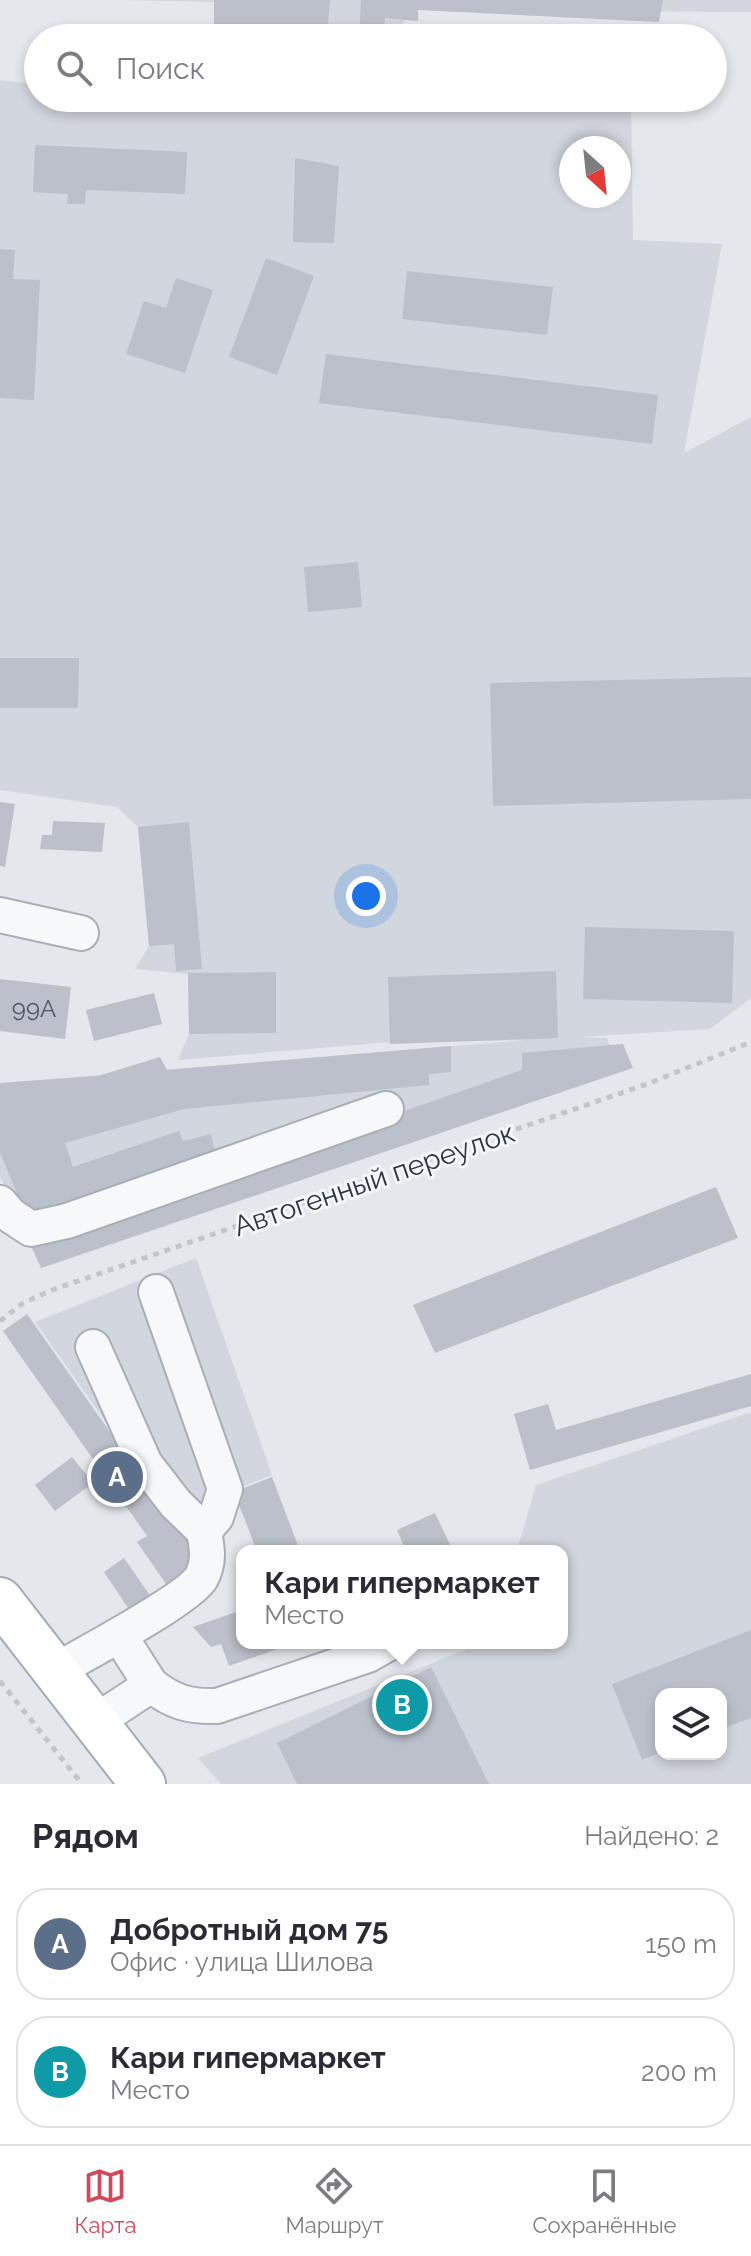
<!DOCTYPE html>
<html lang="ru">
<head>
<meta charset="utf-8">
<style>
  :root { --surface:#fff; --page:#f7f7f7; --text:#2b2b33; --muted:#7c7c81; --line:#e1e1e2; --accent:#d1495b }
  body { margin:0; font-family:Raleway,sans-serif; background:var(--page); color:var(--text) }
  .controls { position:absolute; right:24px; bottom:24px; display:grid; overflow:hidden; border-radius:16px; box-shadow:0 4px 12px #0003 }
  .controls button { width:72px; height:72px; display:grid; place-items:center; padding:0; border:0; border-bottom:2px solid var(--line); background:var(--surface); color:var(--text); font:40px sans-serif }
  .compass { position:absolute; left:559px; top:136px; width:72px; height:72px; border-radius:50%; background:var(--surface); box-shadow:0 4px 12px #0003; rotate:153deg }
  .you { position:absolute; left:366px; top:896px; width:28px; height:28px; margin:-20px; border:6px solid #fff; border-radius:50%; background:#1a73e8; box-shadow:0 0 0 12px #1a73e833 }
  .badge { display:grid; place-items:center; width:52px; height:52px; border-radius:50%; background:var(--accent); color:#fff; font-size:26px; font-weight:700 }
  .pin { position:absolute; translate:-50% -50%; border:4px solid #fff; box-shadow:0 2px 8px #0006 }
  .popup { position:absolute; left:236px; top:1545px; width:332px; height:104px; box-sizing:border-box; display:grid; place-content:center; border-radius:16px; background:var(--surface); filter:drop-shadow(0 2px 6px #0005); font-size:26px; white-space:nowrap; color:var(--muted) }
  .popup b { font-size:30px; color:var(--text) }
  .popup::after { content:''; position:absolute; left:50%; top:100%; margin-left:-16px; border:16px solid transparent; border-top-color:var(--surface) }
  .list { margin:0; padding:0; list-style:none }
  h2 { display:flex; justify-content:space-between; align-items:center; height:104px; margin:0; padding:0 32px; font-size:34px }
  h2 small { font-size:26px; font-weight:400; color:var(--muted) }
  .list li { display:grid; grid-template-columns:52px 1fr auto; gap:24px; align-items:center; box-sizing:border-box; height:112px; margin:0 16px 16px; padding:0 16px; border:2px solid var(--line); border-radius:32px }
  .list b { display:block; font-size:30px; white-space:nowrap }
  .list p { margin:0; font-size:26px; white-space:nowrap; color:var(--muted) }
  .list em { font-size:26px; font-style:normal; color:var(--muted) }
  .icon { flex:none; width:44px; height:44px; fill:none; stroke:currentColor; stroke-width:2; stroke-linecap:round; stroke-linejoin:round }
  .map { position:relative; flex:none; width:751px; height:1784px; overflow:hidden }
  .search { position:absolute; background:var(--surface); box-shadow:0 4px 12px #0003; left:24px; right:24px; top:24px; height:88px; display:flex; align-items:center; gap:20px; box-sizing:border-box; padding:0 28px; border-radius:44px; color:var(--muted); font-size:30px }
  .sheet { height:360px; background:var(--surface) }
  nav { display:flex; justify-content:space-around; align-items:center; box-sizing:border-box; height:112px; border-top:2px solid var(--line); background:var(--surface); font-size:22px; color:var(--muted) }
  nav a { display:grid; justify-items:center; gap:4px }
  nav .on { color:var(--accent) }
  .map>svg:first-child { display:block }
</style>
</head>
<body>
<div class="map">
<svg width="751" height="1784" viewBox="0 0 751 1784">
  <rect width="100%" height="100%" fill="#e4e7ec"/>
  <!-- built -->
  <g fill="#d2d6de" fill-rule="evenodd">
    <polygon points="124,0 751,0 751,12 407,10 399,38 214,38 214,2"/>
    <path d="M0,80l38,5v13h107l67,8 1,-8h171l-1,8 4,-8h244l2,142 89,4 -38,209 67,-36v581l-41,31 -132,8 29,1 11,28 -577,202 -41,-92v-93l528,-43 -149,3 -201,17 11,-26 -1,-60 -53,-5 14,-23 -11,-119 -21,-20 -117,-17zM571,148h48v48h-48z"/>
    <polygon points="196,1258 272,1475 171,1514 35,1322"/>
    <path d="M751,1412v372h-530l-23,-26 284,-115h80v-92h-45l19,-66zM661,1694h60v60h-60z"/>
  </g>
  <!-- building -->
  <g fill="#bbc0ca">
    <polygon points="214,0 330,0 327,38 214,38"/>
    <polygon points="361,0 663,0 659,22 418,10 418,21 385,18 384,38 359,38"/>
    <polygon points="214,98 382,98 381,111 212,106"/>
    <polygon points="35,145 187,152 185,194 86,190 85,204 67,204 68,194 33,192"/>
    <polygon points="295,158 339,166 334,243 293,242"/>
    <polygon points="0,249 15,250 13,279 40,280 34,400 0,398"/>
    <polygon points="266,258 314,276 277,375 229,357"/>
    <polygon points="407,271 553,287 547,335 402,319"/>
    <polygon points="176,278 213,290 185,373 126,354 144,301 166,308"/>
    <polygon points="326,354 658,395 652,444 319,403"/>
    <polygon points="358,562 362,607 308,612 304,567"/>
    <polygon points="0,658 79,658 78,708 0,708"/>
    <polygon points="751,677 751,799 493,806 490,683"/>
    <polygon points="0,802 15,804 5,867 0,866"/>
    <polygon points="53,821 105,823 102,852 40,849 42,835 52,835"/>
    <polygon points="189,822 202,969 176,971 174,944 149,946 138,827"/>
    <polygon points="585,927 734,931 732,1003 583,999"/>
    <polygon points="556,971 558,1038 390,1044 388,977"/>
    <polygon points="276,972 276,1033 189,1034 188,973"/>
    <polygon points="0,979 71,987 65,1039 0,1031"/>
    <polygon points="154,993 162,1024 94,1041 86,1010"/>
    <polygon points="623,1044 633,1068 41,1268 29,1241 522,1070 522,1053"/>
    <polygon points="451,1046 451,1072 429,1074 429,1085 184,1109 65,1143 73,1167 179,1131 183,1141 211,1134 216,1156 26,1216 0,1152 0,1083 98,1076 160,1057 167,1070"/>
    <polygon points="716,1187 738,1238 435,1353 413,1305"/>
    <polygon points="27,1314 171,1519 193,1534 187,1539 201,1559 166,1584 137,1542 147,1536 3,1331"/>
    <polygon points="751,1374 751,1406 530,1470 514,1414 548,1404 556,1430"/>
    <polygon points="72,1457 93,1483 55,1511 35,1485"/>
    <polygon points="272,1477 300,1551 257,1551 234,1492"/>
    <polygon points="435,1513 453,1551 406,1551 397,1530"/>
    <polygon points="124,1558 151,1597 130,1611 104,1572"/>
    <polygon points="242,1610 242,1643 294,1643 229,1666 221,1644 211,1647 193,1627"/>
    <polygon points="751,1630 751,1718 721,1729 721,1694 661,1694 661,1752 642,1760 612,1684"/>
    <polygon points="431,1667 489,1784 297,1784 277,1743"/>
  </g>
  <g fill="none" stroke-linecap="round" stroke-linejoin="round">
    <defs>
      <g id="minor">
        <polyline points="0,915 81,933"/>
        <polyline points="0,1203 10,1215 31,1229 67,1221 386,1109"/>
        <polyline points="93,1347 145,1464 176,1504 204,1531"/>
        <polyline points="119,1635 151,1685"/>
        <path d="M55,1671c28,-16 132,-71 146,-93 9,-16 6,-30 3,-47l12,-14 9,-28 -69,-197"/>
        <path d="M95,1722l56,-37c22,17 38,22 66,21l151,-51 21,-12"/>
      </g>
      <polyline id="major" points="0,1600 143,1784"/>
    </defs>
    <!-- minor casing -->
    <use href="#minor" stroke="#a9aeb7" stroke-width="38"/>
    <!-- major casing -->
    <use href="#major" stroke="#a3abb8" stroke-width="48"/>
    <!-- path -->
    <g stroke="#c2c5cb" stroke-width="5" stroke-dasharray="6 6" stroke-linecap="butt">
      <polyline points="0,1321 23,1303 52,1290 647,1084 751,1042"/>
      <polyline points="0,1681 82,1784"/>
    </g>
    <!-- minor -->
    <use href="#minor" stroke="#f7f8fa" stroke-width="34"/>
    <!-- major -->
    <use href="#major" stroke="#fff" stroke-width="44"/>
  </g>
  <g text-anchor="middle" stroke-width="6" stroke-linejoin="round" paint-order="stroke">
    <!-- number labels -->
    <g font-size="24" fill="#4f5766">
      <text x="34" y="1017">99А</text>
    </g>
    <!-- street labels -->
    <g font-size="28" fill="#2b3445" stroke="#f4f6f9">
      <text transform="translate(374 1179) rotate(-19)" y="10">Автогенный переулок</text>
    </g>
  </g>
</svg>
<div class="controls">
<button><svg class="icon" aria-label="layers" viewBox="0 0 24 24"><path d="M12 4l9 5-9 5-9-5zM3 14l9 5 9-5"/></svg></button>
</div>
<svg class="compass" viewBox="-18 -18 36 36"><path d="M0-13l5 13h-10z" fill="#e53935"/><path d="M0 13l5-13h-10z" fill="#7c7c81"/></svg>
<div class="you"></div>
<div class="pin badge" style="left:117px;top:1477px;background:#5c6f8a">A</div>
<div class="pin badge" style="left:402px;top:1705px;background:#0f9aa8">B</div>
<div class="popup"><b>Кари гипермаркет</b>Место</div>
<div class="search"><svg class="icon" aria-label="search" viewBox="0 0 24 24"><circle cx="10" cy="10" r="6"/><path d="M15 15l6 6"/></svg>Поиск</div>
</div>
<section class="sheet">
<h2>Рядом<small>Найдено: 2</small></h2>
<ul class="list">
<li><span class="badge" style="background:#5c6f8a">A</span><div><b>Добротный дом 75</b><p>Офис · улица Шилова</p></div><em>150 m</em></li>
<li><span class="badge" style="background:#0f9aa8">B</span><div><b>Кари гипермаркет</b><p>Место</p></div><em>200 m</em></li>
</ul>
</section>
<nav>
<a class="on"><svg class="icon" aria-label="map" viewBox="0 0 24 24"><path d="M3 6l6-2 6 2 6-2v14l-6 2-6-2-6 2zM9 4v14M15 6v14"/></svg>Карта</a>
<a><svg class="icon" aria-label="directions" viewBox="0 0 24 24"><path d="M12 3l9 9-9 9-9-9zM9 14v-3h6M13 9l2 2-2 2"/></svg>Маршрут</a>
<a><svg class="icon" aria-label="saved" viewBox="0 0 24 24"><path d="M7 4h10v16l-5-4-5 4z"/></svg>Сохранённые</a>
</nav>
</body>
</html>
